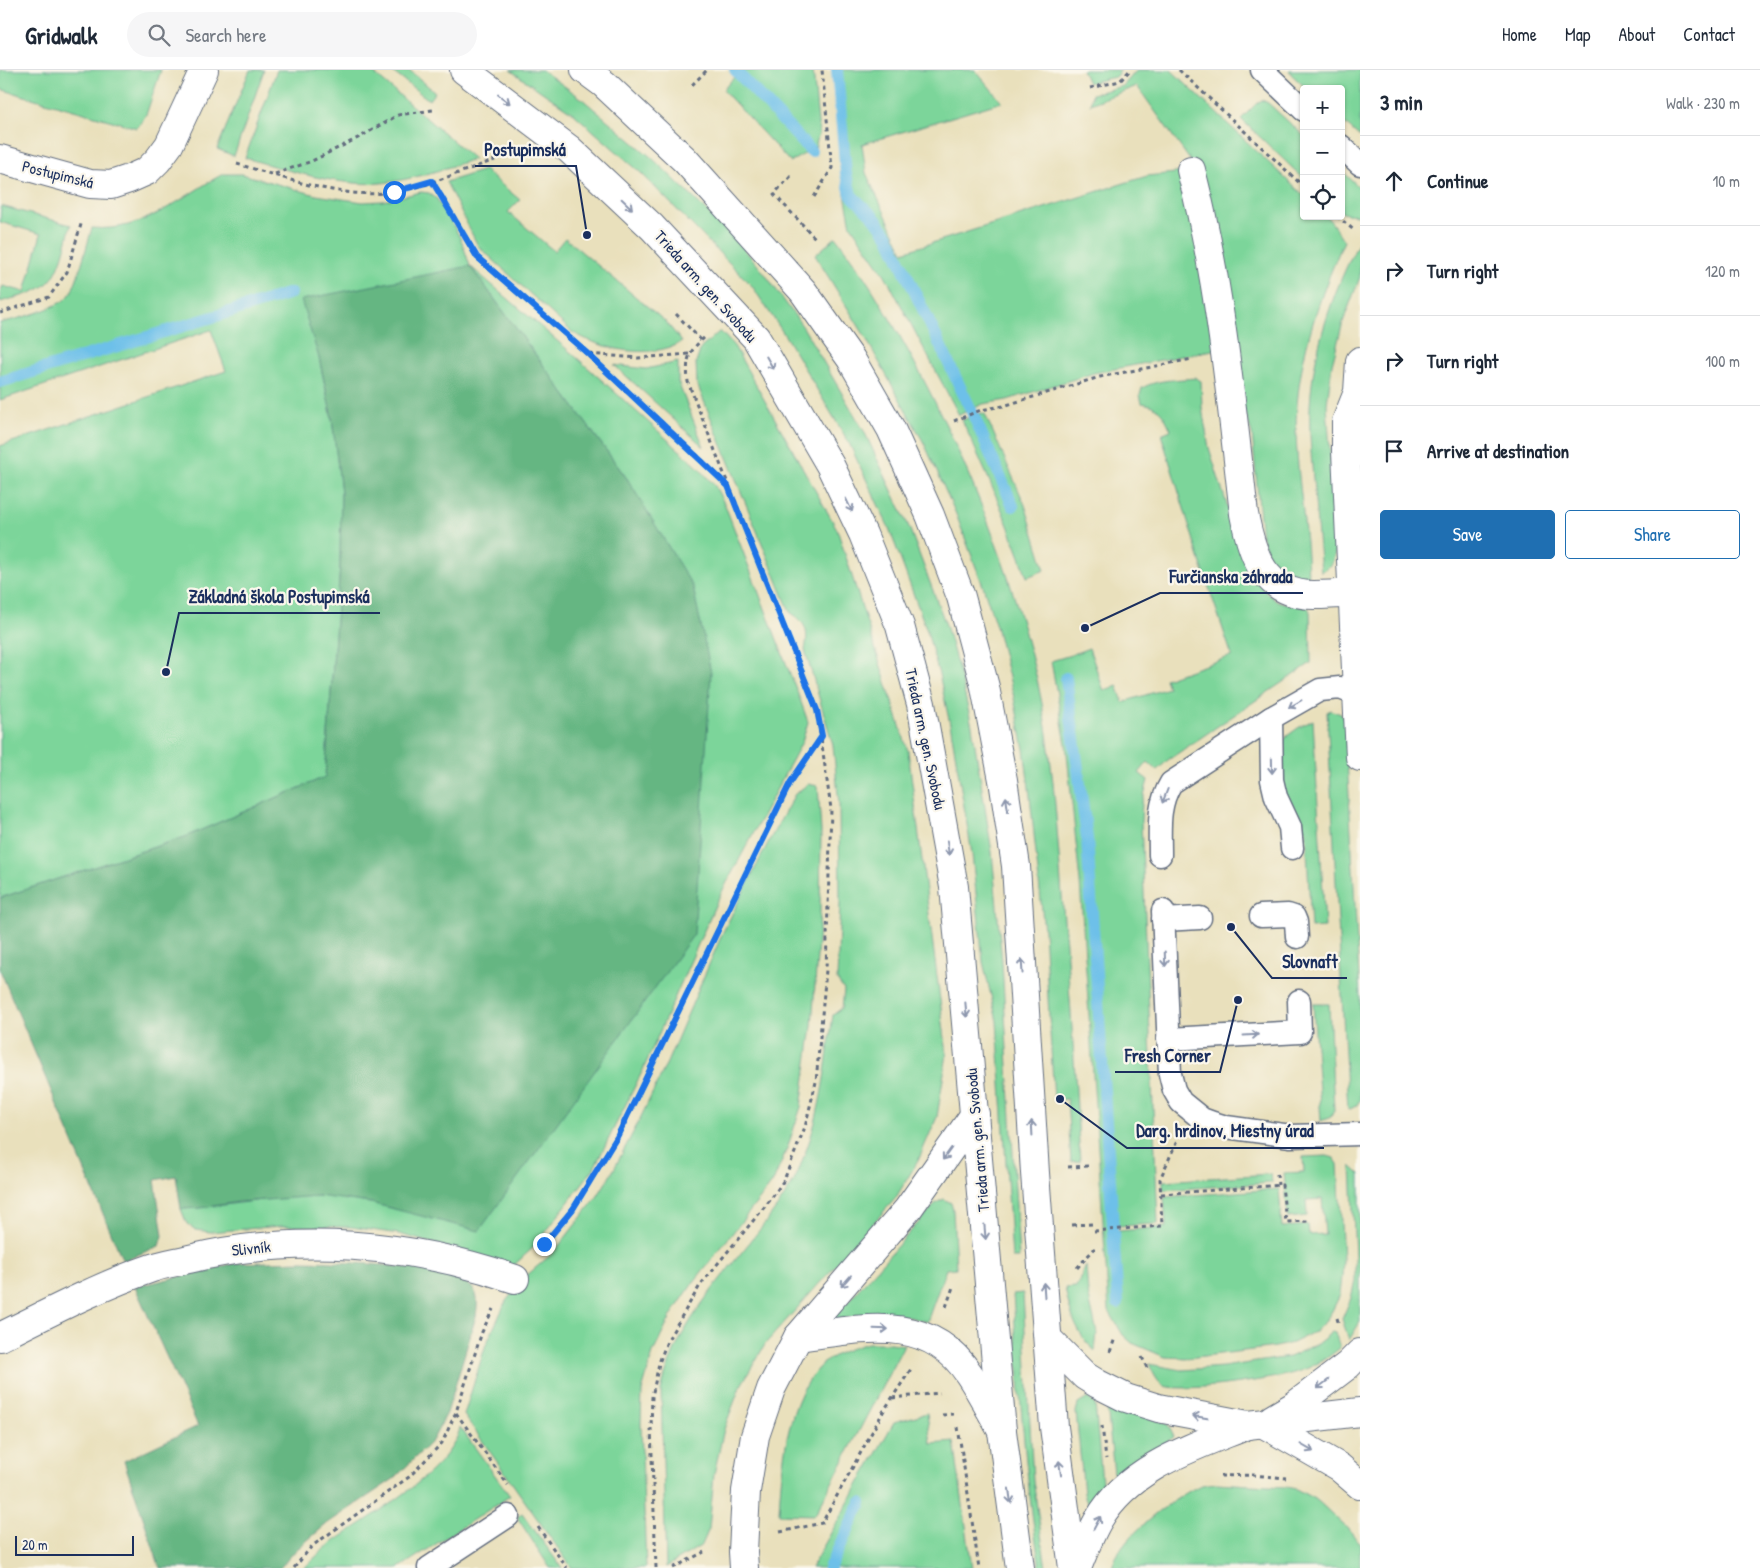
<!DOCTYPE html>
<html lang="en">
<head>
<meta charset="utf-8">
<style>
  :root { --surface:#fff; --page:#f6f6f7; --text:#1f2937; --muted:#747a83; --line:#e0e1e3; --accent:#1f6fb2 }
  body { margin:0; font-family:"Patrick Hand",sans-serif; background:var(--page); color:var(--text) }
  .controls { position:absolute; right:15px; top:15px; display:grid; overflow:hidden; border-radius:5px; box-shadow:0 1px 4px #0004 }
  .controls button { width:45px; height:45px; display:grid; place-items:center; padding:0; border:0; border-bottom:1px solid var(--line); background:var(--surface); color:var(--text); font:25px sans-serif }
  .scale { position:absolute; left:15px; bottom:12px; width:119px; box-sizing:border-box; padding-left:5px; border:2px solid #1b2f5e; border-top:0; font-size:14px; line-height:18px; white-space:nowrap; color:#1b2f5e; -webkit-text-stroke:4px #fbf7ec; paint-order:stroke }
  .stop { position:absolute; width:15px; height:15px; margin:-11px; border:4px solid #1a73e8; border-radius:50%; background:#fff }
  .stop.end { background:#1a73e8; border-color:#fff; box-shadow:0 1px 5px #0008 }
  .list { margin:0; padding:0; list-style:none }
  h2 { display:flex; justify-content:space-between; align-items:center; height:65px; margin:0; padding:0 20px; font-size:21px }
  h2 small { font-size:16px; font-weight:400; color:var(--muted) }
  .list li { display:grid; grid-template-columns:32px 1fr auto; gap:15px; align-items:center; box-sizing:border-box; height:90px; padding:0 20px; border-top:1px solid var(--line) }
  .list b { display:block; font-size:19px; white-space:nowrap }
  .list em { font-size:16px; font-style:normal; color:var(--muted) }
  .actions { display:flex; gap:10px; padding:15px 20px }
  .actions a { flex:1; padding:11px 0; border:1px solid var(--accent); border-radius:5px; text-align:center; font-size:18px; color:var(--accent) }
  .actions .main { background:var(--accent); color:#fff }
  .icon { flex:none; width:28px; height:28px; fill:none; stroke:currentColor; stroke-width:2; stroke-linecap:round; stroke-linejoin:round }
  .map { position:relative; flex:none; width:1360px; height:1498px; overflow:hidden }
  header { display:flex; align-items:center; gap:30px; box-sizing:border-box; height:70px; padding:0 25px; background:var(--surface); border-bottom:1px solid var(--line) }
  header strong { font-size:24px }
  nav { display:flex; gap:28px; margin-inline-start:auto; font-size:18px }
  .search { width:350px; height:45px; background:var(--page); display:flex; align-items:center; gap:12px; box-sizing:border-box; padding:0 18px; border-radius:28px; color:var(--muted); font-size:19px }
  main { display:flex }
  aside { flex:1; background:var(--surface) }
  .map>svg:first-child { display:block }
</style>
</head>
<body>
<header>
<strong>Gridwalk</strong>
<div class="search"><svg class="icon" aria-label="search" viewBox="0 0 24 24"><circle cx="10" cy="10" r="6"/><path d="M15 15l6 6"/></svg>Search here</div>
<nav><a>Home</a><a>Map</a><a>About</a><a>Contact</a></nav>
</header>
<main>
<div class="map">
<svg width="1360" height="1498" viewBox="0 0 1360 1498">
  <rect width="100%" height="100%" fill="#fbf7ec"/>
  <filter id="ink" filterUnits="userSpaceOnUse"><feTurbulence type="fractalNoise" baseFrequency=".02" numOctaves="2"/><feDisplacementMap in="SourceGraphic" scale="10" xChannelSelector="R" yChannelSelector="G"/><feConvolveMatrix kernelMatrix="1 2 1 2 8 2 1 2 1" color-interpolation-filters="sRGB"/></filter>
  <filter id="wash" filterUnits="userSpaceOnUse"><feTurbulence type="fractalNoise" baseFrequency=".0096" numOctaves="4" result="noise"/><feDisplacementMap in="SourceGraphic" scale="20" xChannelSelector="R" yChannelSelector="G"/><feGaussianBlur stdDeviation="1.12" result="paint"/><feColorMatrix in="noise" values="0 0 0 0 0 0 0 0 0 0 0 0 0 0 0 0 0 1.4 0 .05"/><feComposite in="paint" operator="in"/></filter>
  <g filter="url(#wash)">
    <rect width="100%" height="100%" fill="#e9e0bc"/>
    <!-- green -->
    <g fill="#7cd59a" stroke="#4c827c">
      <polygon points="0,0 161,0 146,45 137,58 0,19"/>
      <polygon points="250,0 264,0 234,86 217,79"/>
      <path d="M277,0h93l104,89c-38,12 -79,28 -120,24 -37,-3 -73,-15 -109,-25z"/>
      <polygon points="390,0 409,0 435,22 429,30"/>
      <polygon points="510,0 542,0 581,28 652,88 735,168 765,204 803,257 864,361 909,457 946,555 960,604 972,656 992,782 1002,892 1019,1188 1012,1188 997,951 983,892 972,784 951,659 940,608 926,558 889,458 849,373 784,264 752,216 641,103 574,44"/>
      <polygon points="732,0 813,0 819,63 815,78 790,92 723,20 736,5"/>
      <polygon points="834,0 975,0 1002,32 862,74 866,103 903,182 1147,106 1184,102 1218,279 1094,303 1007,330 983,334 959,345 885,205 851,156 845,124"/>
      <polygon points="1082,0 1121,0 1115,7 1088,13"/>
      <path d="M1137,0h34l133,126v20h22l6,7 12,18c-27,61 -48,123 -48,190 1,51 12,101 12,152l-16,-4 -10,-7 -13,-16 -7,-18 -10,-105 -9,-27 -46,-236 -60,-84 -47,18 2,-10 31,-8z"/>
      <polygon points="1289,0 1360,0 1360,67 1341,50 1341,19 1307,19 1292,5"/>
      <polygon points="1262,30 1268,33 1304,66 1304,109 1241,49 1257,33"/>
      <path d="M484,100l36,30 -12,12 46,39 11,-13 101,84 16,20c-33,18 -79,8 -110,-10l-94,-86 -32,-64z"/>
      <polygon points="1341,100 1360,118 1360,141 1358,145 1346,144 1341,142"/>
      <path d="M223,104h19l74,21 47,7 20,-1 38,-9 8,1 8,6 19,31 6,12 8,24 106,91 121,109 18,20 10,19 76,197 7,20 -6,20 -85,159 -74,169 -49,98 -58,77 -23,21 -114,-32 -48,-7 -70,-1 -71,6 -14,-2 -9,-6 -6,-15c45,-2 90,-13 136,-13 17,0 36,5 54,7l257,-723 -158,-214 -151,92 13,60 9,74 -1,74 -15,211 -140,60 -185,61v-452l226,-75 -15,-41 -211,70v-77c17,-4 56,-14 68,-26 8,-8 20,-56 24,-69 52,5 88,-31 131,-54z"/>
      <path d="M1,136l70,19c-6,20 -10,53 -30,63 -12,7 -27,10 -41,14v-10l3,-6 22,6 16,-58 -41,-12z"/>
      <path d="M836,167c12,17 25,34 36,52 73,118 133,255 165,390 15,67 19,136 24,204 8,93 14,185 19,278l-9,1 -4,-63 -13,1 -10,-170 -14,-134 -6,-47 -11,-56 -17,-67 -13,-40 -27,-72 -32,-71 -61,-110 -48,-78z"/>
      <path d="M1360,170v37l-17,45 -11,42 -5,40 9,144c-2,12 -4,18 -15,24 -3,-31 -5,-63 -8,-94 -2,-24 -4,-48 -3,-72 3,-57 23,-116 50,-166z"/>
      <path d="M720,261l14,15 103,183 71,222 39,303 -10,63 -19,44 -23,38 -129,144 -26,44 -16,42 -10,45 -5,55 -7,16 -36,22 -5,-176c18,-84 91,-139 133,-210 4,-8 7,-17 10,-25 18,-45 22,-93 29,-141l9,-7 2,-18 -7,-10 3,-78 -1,-98 -6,-59 -28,-95c4,-20 1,-27 -15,-38l-93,-228 -1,-21 5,-15z"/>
      <polygon points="678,292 678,312 704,377 614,295 646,299"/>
      <path d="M1196,308l5,3 1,27 7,40 31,98 14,32 13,15 8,7 9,3 24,4 2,5 1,51 -143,97 -11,10 -9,-8 -9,11 9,7 -6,23 -1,18 17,403 -41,2v5l49,-4 -2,-30 115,-8 3,38 26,-2 1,10 16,-1 -3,-35 -16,1 1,16 -19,2 -4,-45 20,-1 -1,-15 24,-1 7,2 4,6 5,96 -1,17 -2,18 -8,16 -7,11 -11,10 -22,11 -16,4 -88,11 -23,-1 -33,-14 -9,-8 -14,-24 -29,-429 -14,-138 -15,-83 20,-6 18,-7 15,43 13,-6 6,17 45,-14 -3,-9 67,-23 -31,-92 -40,-130 10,-4c-7,-15 -11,-24 -29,-27l-2,-8 2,-7c16,-9 35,-8 54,-10z"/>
      <path d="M981,343l4,1 40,91 20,65 -18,7c-18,-54 -41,-105 -65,-157z"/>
      <polygon points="1330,640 1341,644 1345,652 1360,927 1360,1030 1356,1036 1348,1040 1327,642"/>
      <polygon points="1313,650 1325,857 1311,858 1306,761 1286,730 1280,716 1280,675 1287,666 1298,658"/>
      <polygon points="808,714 818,716 821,761 820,844 812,956 801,1037 788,1076 773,1112 693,1213 671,1246 653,1283 642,1321 641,1354 646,1498 572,1498 464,1345 485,1277 506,1231 525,1207 554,1182 597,1127 613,1101 638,1053 666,995 723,862 769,771 795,724"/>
      <polygon points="1313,934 1329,934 1334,1040 1331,1047 1321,1051"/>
      <polygon points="1351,1096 1360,1104 1360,1252 1349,1270 1342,1249 1351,1228 1355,1210 1355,1186"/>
      <polygon points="1271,1104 1272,1113 1163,1120 1163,1111"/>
      <path d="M944,1129l7,4 2,7 3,58 -10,1 -19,53c-40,-12 -55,-10 -94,-1l-1,-2 104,-116z"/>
      <path d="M1086,1196l2,27 9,40 -2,18c-19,-17 -25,-38 -30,-63l11,-1z"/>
      <path d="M1023,1223l10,187 13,88h-6c-15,-91 -21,-182 -27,-274z"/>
      <path d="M1332,1262h3l5,16c-12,10 -25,18 -40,23 -21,8 -116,22 -136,15 -7,-3 -12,-16 -15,-22l33,6 41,-3 66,-10 28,-13z"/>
      <path d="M868,1273h22l14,2 -89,170 -36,-1c2,-45 8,-123 46,-152 13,-10 27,-14 43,-19z"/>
      <polygon points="1088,1328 1095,1334 1103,1423 1095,1433 1089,1434 1086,1431 1084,1423 1076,1342 1078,1334"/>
      <polygon points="1107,1336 1167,1353 1174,1367 1135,1393 1115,1413"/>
      <polygon points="927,1343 931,1374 954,1372 972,1498 811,1498 894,1352"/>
      <path d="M460,1357l50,69 -111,72h-95c7,-6 13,-13 20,-19 35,-27 128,-76 136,-122z"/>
      <path d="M1216,1413l70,4 10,2 22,12 34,32 8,12v23h-248c6,-29 59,-68 85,-81 5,-3 13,-3 19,-4z"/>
      <polygon points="522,1443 562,1498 550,1498 517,1447"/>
    </g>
    <!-- forest -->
    <g fill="#65b682" stroke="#407270">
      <polygon points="470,196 628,410 693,517 711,603 694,864 479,1161 371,1133 318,1126 239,1132 201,1138 181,1139 176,1106 155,1110 163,1166 159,1176 123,1191 0,900 0,828 185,767 325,707 340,496 341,422 332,348 327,324 319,288 301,230"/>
      <path d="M302,1191c31,1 156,3 172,29 5,8 3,17 2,26l-29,97 -15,28 -37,37 -67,45 -32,27 -16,18h-120l-36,-107 74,-35 -63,-139 101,-24z"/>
    </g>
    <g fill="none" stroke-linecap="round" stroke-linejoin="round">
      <!-- stream -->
      <g stroke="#6dc0e9" stroke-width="12">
        <polyline points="735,0 811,81"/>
        <polyline points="837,0 846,104 851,125 874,147 888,166 972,342 1013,436"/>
        <polyline points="0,312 291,223"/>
        <polyline points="1066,608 1087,768 1113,1156"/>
        <polyline points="1113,1163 1118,1233"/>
        <polyline points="829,1498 861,1433"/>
      </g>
    </g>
  </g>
  <g filter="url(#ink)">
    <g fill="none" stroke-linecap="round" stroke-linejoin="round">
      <defs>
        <g id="lane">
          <polyline points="1262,0 1304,40"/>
          <polyline points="1341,76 1360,94"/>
          <polyline points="1271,648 1272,710 1276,727 1290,757 1292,778"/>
          <path d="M1160,785c0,-26 -3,-49 11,-72l100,-65 49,-28 20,-2 20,8"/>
          <polyline points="1163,841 1170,1004 1174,1020 1181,1032 1202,1049 1213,1053 1226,1057 1291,1066 1360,1064"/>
          <polyline points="1261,846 1288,845 1294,847 1296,852 1297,867"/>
          <polyline points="1163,850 1200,848"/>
          <polyline points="1168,969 1300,962 1299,931"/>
          <polyline points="429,1498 508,1446"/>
        </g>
        <g id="street">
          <polyline points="0,89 90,114 111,115 129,109 147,101 158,90 169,75 204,0"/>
          <path d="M1191,100c29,113 40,229 53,344 8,41 20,81 70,81 13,0 26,-1 38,-2"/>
          <polyline points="1360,291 1358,322 1346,352 1346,381 1360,687"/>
          <path d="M0,1267c50,-25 100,-51 152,-69 12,-4 25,-6 37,-9 107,-26 222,-16 326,20"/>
          <path d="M798,1267c63,-8 130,-25 171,37 12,18 22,38 33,57"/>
          <polyline points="1048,1269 1085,1306 1098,1314 1126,1328 1158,1338 1248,1355 1360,1342"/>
          <polyline points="1272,1349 1294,1336 1348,1295 1360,1283"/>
          <polyline points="1264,1354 1339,1397 1360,1415"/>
          <polyline points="744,1498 743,1482 746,1421 755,1366 771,1319 784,1294 798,1267 908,1139 975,1044"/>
          <path d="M1077,1498c7,-17 13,-34 22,-49 31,-53 95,-72 149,-94"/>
        </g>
        <g id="secondary">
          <polyline points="464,0 569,79 652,157 756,268 830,395 863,464 900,556 921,634 954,817 1002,1361 1020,1498"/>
          <polyline points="585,0 604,14 685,90 803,221 851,289 891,359 930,445 961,527 985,617 1003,710 1016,796 1035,1103 1054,1357 1073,1498"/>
        </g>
      </defs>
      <!-- lane casing -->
      <use href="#lane" stroke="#636d7f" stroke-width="25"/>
      <!-- street casing -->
      <use href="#street" stroke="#636d7f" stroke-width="30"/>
      <!-- secondary casing -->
      <use href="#secondary" stroke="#636d7f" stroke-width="30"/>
      <!-- path -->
      <g stroke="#636d7f" stroke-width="3" stroke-dasharray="4 4" stroke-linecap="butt">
        <polyline points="1179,0 1304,117"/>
        <polyline points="692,15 707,0"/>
        <polyline points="1090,18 1120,11 1130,0"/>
        <path d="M237,94c50,14 104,36 157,28 34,-6 68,-21 101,-32"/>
        <polyline points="275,104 312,91 360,67 398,45 433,40"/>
        <polyline points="791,106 774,124 815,168"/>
        <polyline points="433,111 477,187 588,284"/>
        <polyline points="814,127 832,98 822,0"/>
        <polyline points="1337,146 1355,161"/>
        <polyline points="0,243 49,227 67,202 82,151"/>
        <polyline points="676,244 701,270"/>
        <polyline points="689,284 638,288 588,284 726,413"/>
        <polyline points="954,351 981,340 1003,336 1100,307 1192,289"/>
        <polyline points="1068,1097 1090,1096"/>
        <polyline points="1277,1104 1278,1115"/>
        <polyline points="1161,1124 1282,1115 1286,1152 1309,1151"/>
        <polyline points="1072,1155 1093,1154"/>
        <polyline points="1094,1161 1162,1156 1160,1109 1177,1071"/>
        <polyline points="536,1183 573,1139 617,1067 790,713 821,667"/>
        <polyline points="1077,1198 1095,1178"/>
        <polyline points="946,1237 953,1217"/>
        <polyline points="1337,1248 1339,1255"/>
        <polyline points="1110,1282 1115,1268"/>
        <polyline points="1142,1287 1147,1298"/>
        <polyline points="892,1328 940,1323"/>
        <polyline points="456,1343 508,1415"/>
        <polyline points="942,1345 953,1344"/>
        <polyline points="1102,1356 1106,1389"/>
        <polyline points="958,1357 979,1498"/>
        <polyline points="1220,1406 1253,1405 1286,1408"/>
        <polyline points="538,1457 567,1498"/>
        <polyline points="780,1462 822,1453 883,1342 911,1299"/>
        <polyline points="294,1498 312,1476 409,1407 442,1373 456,1342 482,1262 493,1239"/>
        <path d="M656,1498l-5,-140 1,-31 7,-34 8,-22 34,-57 70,-85 13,-19 21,-53 11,-45 10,-112 5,-161 -14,-99 -129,-328c-2,-25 0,-30 18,-46"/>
        <polyline points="673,1498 704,1482"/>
      </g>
      <!-- lane -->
      <use href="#lane" stroke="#fff" stroke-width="22"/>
      <!-- street -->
      <use href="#street" stroke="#fff" stroke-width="28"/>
      <!-- secondary -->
      <use href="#secondary" stroke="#fff" stroke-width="28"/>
    </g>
    <!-- one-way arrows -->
    <defs><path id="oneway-shaft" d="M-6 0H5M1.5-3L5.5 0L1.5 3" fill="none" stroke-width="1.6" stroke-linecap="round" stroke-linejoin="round" transform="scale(1.25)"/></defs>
    <g stroke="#8d97ae">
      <use href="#oneway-shaft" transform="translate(504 29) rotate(37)"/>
      <use href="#oneway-shaft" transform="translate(627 134) rotate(44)"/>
      <use href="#oneway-shaft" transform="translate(770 293) rotate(60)"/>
      <use href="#oneway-shaft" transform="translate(849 435) rotate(64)"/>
      <use href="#oneway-shaft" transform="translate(1295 634) rotate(150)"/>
      <use href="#oneway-shaft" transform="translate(1272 696) rotate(89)"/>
      <use href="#oneway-shaft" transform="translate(1165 726) rotate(111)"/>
      <use href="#oneway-shaft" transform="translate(1007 734) rotate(-98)"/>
      <use href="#oneway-shaft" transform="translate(948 778) rotate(81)"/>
      <use href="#oneway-shaft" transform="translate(1165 889) rotate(88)"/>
      <use href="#oneway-shaft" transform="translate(1022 896) rotate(-94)"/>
      <use href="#oneway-shaft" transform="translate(966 940) rotate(85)"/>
      <use href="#oneway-shaft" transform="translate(1251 965) rotate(-3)"/>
      <use href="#oneway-shaft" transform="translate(1032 1058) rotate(-93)"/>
      <use href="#oneway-shaft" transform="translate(947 1084) rotate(126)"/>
      <use href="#oneway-shaft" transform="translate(985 1162) rotate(85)"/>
      <use href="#oneway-shaft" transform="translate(846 1211) rotate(131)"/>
      <use href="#oneway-shaft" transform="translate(1044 1220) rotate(-94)"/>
      <use href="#oneway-shaft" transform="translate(881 1259) rotate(2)"/>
      <use href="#oneway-shaft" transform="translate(1323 1314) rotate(143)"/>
      <use href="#oneway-shaft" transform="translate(1200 1347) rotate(-170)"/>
      <use href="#oneway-shaft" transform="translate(1307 1378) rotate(30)"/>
      <use href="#oneway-shaft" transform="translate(1060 1398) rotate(-98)"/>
      <use href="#oneway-shaft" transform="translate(1010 1426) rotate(82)"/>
      <use href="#oneway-shaft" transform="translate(1097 1453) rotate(-62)"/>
    </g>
  </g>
  <g fill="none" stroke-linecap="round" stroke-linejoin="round" filter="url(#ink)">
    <!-- route -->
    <polyline stroke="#1a73e8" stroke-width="6" points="394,122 432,111 477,187 588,284 728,416 817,640 822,666 790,713 617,1067 573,1139 544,1174"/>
  </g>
  <g text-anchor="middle" stroke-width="4.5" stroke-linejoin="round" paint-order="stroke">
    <!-- street labels -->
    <g font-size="16" fill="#1b2f5e" stroke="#fbf7ec">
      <text transform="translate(58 104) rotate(14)" y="6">Postupimská</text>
      <text transform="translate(706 216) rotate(48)" y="6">Trieda arm. gen. Svobodu</text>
      <text transform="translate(926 669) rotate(78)" y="6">Trieda arm. gen. Svobodu</text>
      <text transform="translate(977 1070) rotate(-95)" y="6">Trieda arm. gen. Svobodu</text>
      <text transform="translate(251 1178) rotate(-6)" y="6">Slivník</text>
    </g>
  </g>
  <!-- callouts -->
  <path fill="none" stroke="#1b2f5e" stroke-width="2" d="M587 165L576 96H475M1085 558L1160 523H1303M166 602L179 543H380M1231 857L1272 908H1347M1238 930L1220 1002H1115M1060 1029L1127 1078H1324"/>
  <g fill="#1b2f5e" stroke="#fbf7ec" stroke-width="2">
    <circle cx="587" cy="165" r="5"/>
    <circle cx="1085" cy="558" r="5"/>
    <circle cx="166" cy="602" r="5"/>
    <circle cx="1231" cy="857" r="5"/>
    <circle cx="1238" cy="930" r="5"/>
    <circle cx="1060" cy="1029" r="5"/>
  </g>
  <g font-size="18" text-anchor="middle" font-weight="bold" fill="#1b2f5e" stroke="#fbf7ec" stroke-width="4.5" stroke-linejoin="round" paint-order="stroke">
    <text x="525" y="86">Postupimská</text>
    <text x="1231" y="513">Furčianska záhrada</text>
    <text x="279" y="533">Základná škola Postupimská</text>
    <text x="1310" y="898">Slovnaft</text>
    <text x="1168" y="992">Fresh Corner</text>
    <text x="1225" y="1067">Darg. hrdinov, Miestny úrad</text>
  </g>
</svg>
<div class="controls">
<button>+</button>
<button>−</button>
<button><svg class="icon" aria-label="locate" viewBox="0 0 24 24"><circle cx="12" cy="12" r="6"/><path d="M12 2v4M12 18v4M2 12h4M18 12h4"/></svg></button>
</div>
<div class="scale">20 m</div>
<div class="stop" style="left:394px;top:122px"></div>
<div class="stop end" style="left:544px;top:1174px"></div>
</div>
<aside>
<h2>3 min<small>Walk · 230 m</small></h2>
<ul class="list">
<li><svg class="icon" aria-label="ahead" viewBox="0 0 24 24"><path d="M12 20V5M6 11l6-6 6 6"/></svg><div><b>Continue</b></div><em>10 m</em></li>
<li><svg class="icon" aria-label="right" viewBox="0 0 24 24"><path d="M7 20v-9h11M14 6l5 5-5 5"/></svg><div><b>Turn right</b></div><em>120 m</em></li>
<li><svg class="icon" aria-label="right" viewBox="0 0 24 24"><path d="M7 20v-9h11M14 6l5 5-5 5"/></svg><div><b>Turn right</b></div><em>100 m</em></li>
<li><svg class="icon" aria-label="arrive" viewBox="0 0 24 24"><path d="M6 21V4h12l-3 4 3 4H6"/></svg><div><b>Arrive at destination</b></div></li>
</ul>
<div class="actions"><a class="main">Save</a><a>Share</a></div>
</aside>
</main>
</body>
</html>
